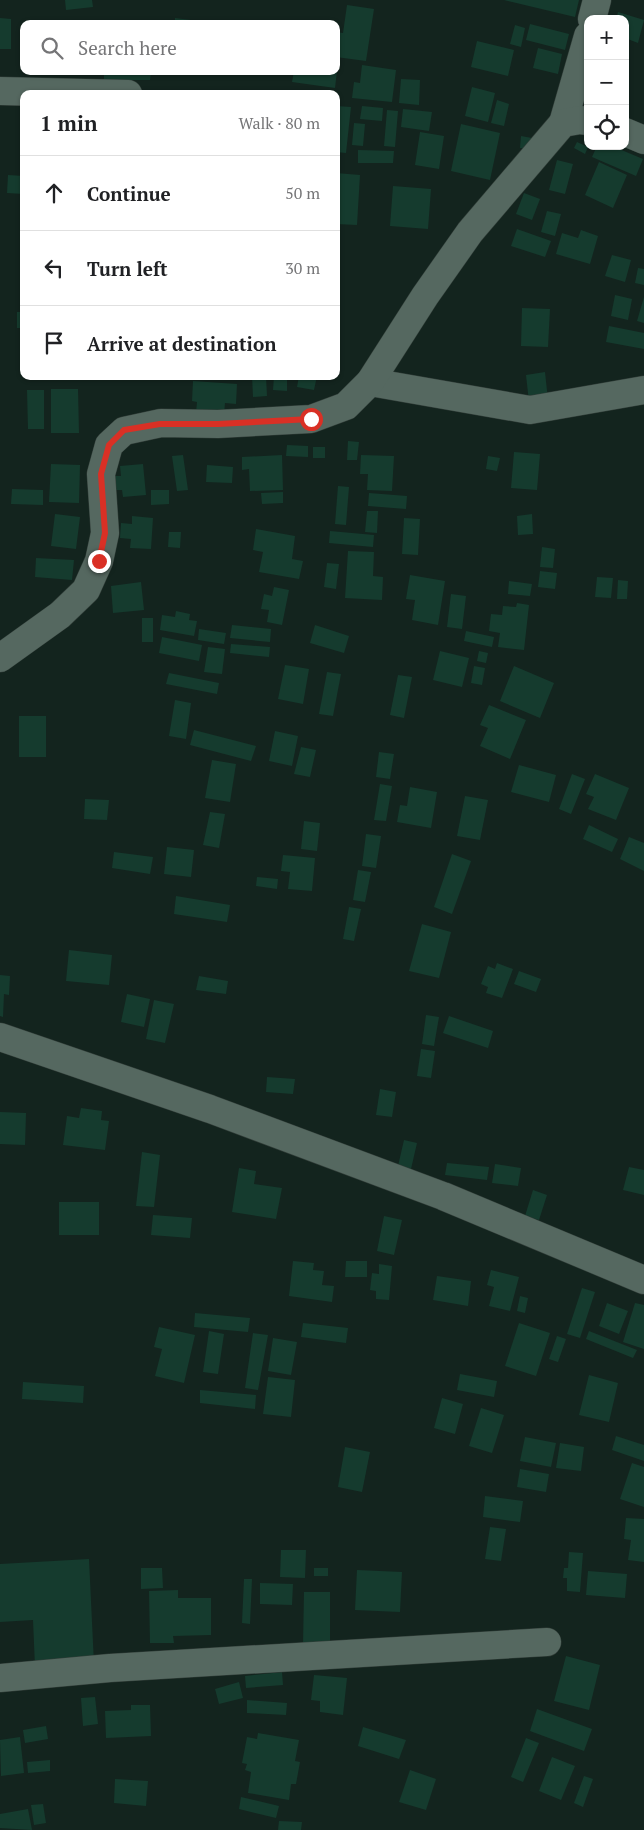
<!DOCTYPE html>
<html lang="en">
<head>
<meta charset="utf-8">
<style>
  :root { --surface:#fff; --page:#f2f2f2; --text:#202124; --muted:#757577; --line:#e0e0e0 }
  body { margin:0; font-family:"PT Serif",serif; background:var(--page); color:var(--text) }
  .controls { position:absolute; right:15px; top:15px; display:grid; overflow:hidden; border-radius:10px; box-shadow:0 1px 4px #0004 }
  .controls button { width:45px; height:45px; display:grid; place-items:center; padding:0; border:0; border-bottom:1px solid var(--line); background:var(--surface); color:var(--text); font:25px sans-serif }
  .stop { position:absolute; width:15px; height:15px; margin:-11px; border:4px solid #d93025; border-radius:50%; background:#fff }
  .stop.end { background:#d93025; border-color:#fff; box-shadow:0 1px 5px #0008 }
  .list { margin:0; padding:0; list-style:none }
  h2 { display:flex; justify-content:space-between; align-items:center; height:65px; margin:0; padding:0 20px; font-size:21px }
  h2 small { font-size:16px; font-weight:400; color:var(--muted) }
  .list li { display:grid; grid-template-columns:32px 1fr auto; gap:15px; align-items:center; box-sizing:border-box; height:75px; padding:0 20px; border-top:1px solid var(--line) }
  .list b { display:block; font-size:19px; white-space:nowrap }
  .list em { font-size:16px; font-style:normal; color:var(--muted) }
  .icon { flex:none; width:28px; height:28px; fill:none; stroke:currentColor; stroke-width:2; stroke-linecap:round; stroke-linejoin:round }
  .map { position:relative; flex:none; width:644px; height:1830px; overflow:hidden }
  .search { position:absolute; background:var(--surface); box-shadow:0 1px 4px #0004; left:20px; top:20px; width:320px; height:55px; display:flex; align-items:center; gap:12px; box-sizing:border-box; padding:0 18px; border-radius:10px; color:var(--muted); font-size:19px }
  .panel { position:absolute; background:var(--surface); box-shadow:0 1px 4px #0004; left:20px; top:90px; width:320px; height:290px; border-radius:10px }
  .map>svg:first-child { display:block }
</style>
</head>
<body>
<div class="map">
<svg width="644" height="1830" viewBox="0 0 644 1830">
  <rect width="100%" height="100%" fill="#13241e"/>
  <!-- building -->
  <g fill="#153b2e">
    <polygon points="65,0 92,0 93,7 66,10"/>
    <polygon points="504,0 579,0 575,17"/>
    <polygon points="347,5 374,9 366,61 336,57 336,32 343,33"/>
    <polygon points="618,12 644,20 638,43 625,38 625,19 616,19"/>
    <polygon points="0,18 11,19 11,49 0,49"/>
    <polygon points="175,18 199,21 199,24 175,24"/>
    <polygon points="218,20 244,22 244,24 218,24"/>
    <polygon points="530,24 569,34 565,50 526,40"/>
    <polygon points="515,25 525,28 521,47 510,44"/>
    <polygon points="477,41 514,50 508,76 471,67"/>
    <polygon points="538,48 562,54 558,74 533,68"/>
    <polygon points="362,65 396,70 392,102 352,98 354,82 360,83"/>
    <polygon points="104,71 151,71 150,80 104,80"/>
    <polygon points="294,71 337,71 335,88 292,82"/>
    <polygon points="401,79 420,80 419,105 399,103"/>
    <polygon points="472,87 495,93 488,122 465,116"/>
    <polygon points="497,100 509,104 504,126 491,123"/>
    <polygon points="336,106 351,107 346,153 336,152"/>
    <polygon points="362,106 383,108 382,121 360,119"/>
    <polygon points="403,109 432,112 429,131 401,127"/>
    <polygon points="387,110 398,111 395,147 384,146"/>
    <polygon points="354,123 365,124 363,146 352,145"/>
    <polygon points="461,124 500,133 490,180 451,171"/>
    <polygon points="420,132 444,136 439,169 415,165"/>
    <polygon points="521,136 532,138 530,149 520,148"/>
    <polygon points="577,142 588,147 585,154 574,148"/>
    <polygon points="597,146 612,146 643,159 636,176 592,157"/>
    <polygon points="358,150 394,151 393,163 358,163"/>
    <polygon points="557,160 573,164 565,194 549,190"/>
    <polygon points="599,162 627,175 613,208 585,195"/>
    <polygon points="336,173 360,175 357,225 336,224"/>
    <polygon points="8,175 24,176 24,194 7,193"/>
    <polygon points="393,186 431,189 428,229 390,226"/>
    <polygon points="524,193 540,199 532,220 516,214"/>
    <polygon points="547,211 561,214 555,236 541,232"/>
    <polygon points="517,229 551,241 545,257 511,246"/>
    <polygon points="581,230 598,236 590,264 556,254 562,233 578,238"/>
    <polygon points="612,255 631,260 625,282 605,276"/>
    <polygon points="638,268 644,269 644,285 635,283"/>
    <polygon points="615,295 632,299 628,320 611,316"/>
    <polygon points="644,297 644,323 637,321"/>
    <polygon points="522,308 550,309 548,347 521,346"/>
    <rect x="17" y="312" width="7" height="16"/>
    <polygon points="609,326 644,333 644,349 606,342"/>
    <polygon points="545,372 548,400 529,402 526,375"/>
    <rect x="52" y="376" width="32" height="2"/>
    <polygon points="252,376 266,376 267,396 253,397"/>
    <polygon points="274,376 287,376 287,391 273,390"/>
    <polygon points="299,376 317,376 314,390 297,387"/>
    <polygon points="193,381 237,384 236,404 225,403 224,414 196,413 197,402 192,401"/>
    <polygon points="51,389 78,389 79,433 51,433"/>
    <polygon points="27,390 44,390 44,429 28,429"/>
    <polygon points="348,441 359,442 357,460 347,460"/>
    <polygon points="287,445 308,446 308,457 286,456"/>
    <rect x="313" y="447" width="12" height="11"/>
    <polygon points="514,452 540,454 537,490 511,488"/>
    <polygon points="183,455 188,490 177,491 172,456"/>
    <polygon points="282,455 283,490 250,491 249,469 242,470 242,457"/>
    <polygon points="361,455 394,456 392,491 367,490 368,474 360,474"/>
    <polygon points="488,456 500,458 497,471 486,469"/>
    <polygon points="51,464 80,465 79,503 49,502"/>
    <polygon points="143,464 146,495 123,497 122,490 115,490 113,476 121,476 120,466"/>
    <polygon points="207,465 233,467 232,483 206,482"/>
    <polygon points="338,486 349,487 346,525 335,524"/>
    <polygon points="12,489 43,490 43,505 11,504"/>
    <polygon points="151,490 169,490 169,504 151,505"/>
    <polygon points="283,492 283,503 262,504 261,493"/>
    <polygon points="369,493 407,496 406,509 368,506"/>
    <polygon points="367,511 378,511 377,533 365,532"/>
    <polygon points="55,514 80,517 76,549 51,546"/>
    <polygon points="532,514 533,534 518,535 517,516"/>
    <polygon points="132,516 153,518 151,549 130,548 131,539 120,538 121,523 132,524"/>
    <polygon points="404,518 420,519 418,555 402,554"/>
    <polygon points="256,529 295,536 292,559 303,561 299,579 259,572 263,552 253,550"/>
    <polygon points="330,531 374,535 373,547 329,543"/>
    <polygon points="169,532 181,532 180,548 168,547"/>
    <polygon points="542,547 555,549 553,568 540,567"/>
    <polygon points="348,551 374,552 373,576 383,577 382,600 345,598"/>
    <polygon points="36,558 74,560 72,580 35,577"/>
    <polygon points="327,563 339,564 336,589 324,587"/>
    <polygon points="540,571 557,573 555,589 538,587"/>
    <polygon points="410,575 445,581 438,625 412,620 415,600 406,599"/>
    <polygon points="597,577 613,578 611,598 595,597"/>
    <polygon points="618,580 628,581 627,599 617,599"/>
    <polygon points="509,581 532,584 530,596 508,594"/>
    <polygon points="141,582 144,610 113,613 111,586"/>
    <polygon points="274,587 289,590 282,625 267,622 269,610 261,609 264,594 272,596"/>
    <polygon points="451,594 466,596 462,629 447,627"/>
    <polygon points="517,603 529,605 524,650 498,647 500,633 489,631 491,614 502,615 503,606 516,607"/>
    <polygon points="176,611 190,614 189,620 197,621 194,636 160,630 162,615 175,617"/>
    <rect x="142" y="618" width="11" height="24"/>
    <polygon points="232,625 271,629 270,642 230,638"/>
    <polygon points="315,625 349,636 344,653 310,643"/>
    <polygon points="199,629 226,633 224,644 198,640"/>
    <polygon points="466,631 494,637 492,647 464,641"/>
    <polygon points="162,637 202,645 199,661 159,653"/>
    <polygon points="231,644 270,647 269,657 230,653"/>
    <polygon points="208,647 225,649 222,674 204,672"/>
    <polygon points="440,651 469,658 462,687 433,680"/>
    <polygon points="479,651 488,653 486,663 477,661"/>
    <polygon points="285,665 309,669 303,704 278,699"/>
    <polygon points="474,666 485,668 482,685 471,683"/>
    <polygon points="514,666 554,683 540,718 500,701"/>
    <polygon points="327,672 341,674 333,716 319,714"/>
    <polygon points="169,673 219,683 217,694 166,684"/>
    <polygon points="398,675 412,677 404,718 390,715"/>
    <polygon points="175,700 191,703 186,739 169,736"/>
    <polygon points="489,705 526,720 510,759 480,746 488,728 480,725"/>
    <rect x="19" y="716" width="27" height="41"/>
    <polygon points="194,730 256,746 251,761 190,745"/>
    <polygon points="275,731 298,736 292,766 269,761"/>
    <polygon points="301,747 316,750 310,777 294,774"/>
    <polygon points="379,752 394,754 390,779 376,777"/>
    <polygon points="212,760 236,764 230,802 205,798"/>
    <polygon points="519,765 556,775 549,802 511,792"/>
    <polygon points="572,774 585,779 571,814 559,809"/>
    <polygon points="595,774 629,788 616,820 588,809 594,797 586,794"/>
    <polygon points="380,784 392,786 386,821 374,820"/>
    <polygon points="410,787 437,792 431,828 397,822 400,805 407,806"/>
    <polygon points="465,796 488,800 480,840 457,836"/>
    <polygon points="85,799 109,800 107,820 84,819"/>
    <polygon points="210,812 225,814 219,848 203,845"/>
    <polygon points="304,821 320,823 317,851 301,849"/>
    <polygon points="589,825 618,839 612,852 583,839"/>
    <polygon points="366,834 381,836 376,868 362,866"/>
    <polygon points="629,837 644,843 644,871 620,859"/>
    <polygon points="167,847 194,850 191,877 164,874"/>
    <polygon points="114,852 153,857 150,874 112,868"/>
    <polygon points="452,854 471,861 452,914 434,907"/>
    <polygon points="283,855 315,858 312,891 288,889 290,872 281,871"/>
    <polygon points="358,870 371,872 365,902 353,900"/>
    <polygon points="257,877 278,879 277,889 256,886"/>
    <polygon points="176,896 230,905 227,922 174,914"/>
    <polygon points="349,907 361,909 354,941 343,939"/>
    <polygon points="422,924 451,932 439,978 409,971"/>
    <polygon points="69,950 112,955 109,985 66,981"/>
    <polygon points="497,963 513,969 502,998 486,993 488,987 481,984 488,966 495,969"/>
    <polygon points="519,971 541,979 536,992 514,984"/>
    <polygon points="0,975 10,976 9,995 4,994 3,1017 0,1016"/>
    <polygon points="199,976 228,981 226,994 196,990"/>
    <polygon points="127,994 150,999 144,1027 121,1022"/>
    <polygon points="154,1000 174,1004 165,1043 146,1039"/>
    <polygon points="426,1015 439,1017 434,1046 422,1044"/>
    <polygon points="449,1016 493,1031 488,1048 443,1033"/>
    <polygon points="421,1049 435,1051 431,1078 417,1076"/>
    <polygon points="267,1077 295,1079 293,1094 266,1092"/>
    <polygon points="380,1089 396,1092 392,1117 376,1115"/>
    <polygon points="81,1108 102,1111 101,1120 109,1121 105,1150 63,1145 67,1116 79,1118"/>
    <polygon points="0,1112 26,1113 25,1145 0,1144"/>
    <polygon points="404,1140 417,1143 411,1169 398,1166"/>
    <polygon points="142,1152 160,1155 154,1207 136,1206"/>
    <polygon points="447,1163 489,1167 487,1180 445,1175"/>
    <polygon points="495,1164 521,1168 518,1186 492,1183"/>
    <polygon points="629,1167 644,1170 644,1195 623,1190"/>
    <polygon points="239,1168 256,1171 254,1184 282,1188 276,1219 232,1212"/>
    <polygon points="533,1190 547,1195 539,1220 525,1216"/>
    <rect x="59" y="1202" width="40" height="33"/>
    <polygon points="153,1215 192,1218 190,1238 151,1235"/>
    <polygon points="384,1216 402,1220 394,1255 377,1251"/>
    <polygon points="293,1261 314,1263 313,1270 324,1271 322,1285 334,1286 332,1302 289,1296"/>
    <polygon points="346,1261 367,1261 367,1277 345,1277"/>
    <polygon points="379,1264 392,1266 389,1300 376,1299 376,1291 370,1290 372,1273 379,1274"/>
    <polygon points="491,1270 519,1277 510,1311 489,1306 494,1287 487,1285"/>
    <polygon points="437,1276 471,1281 468,1306 433,1300"/>
    <polygon points="582,1288 595,1292 580,1338 567,1334"/>
    <polygon points="520,1296 528,1298 525,1313 517,1311"/>
    <polygon points="607,1303 628,1311 619,1334 599,1326"/>
    <polygon points="635,1303 644,1305 644,1349 623,1342"/>
    <polygon points="195,1313 250,1318 248,1332 194,1327"/>
    <polygon points="303,1323 348,1328 346,1343 301,1337"/>
    <polygon points="519,1323 550,1333 536,1376 505,1366"/>
    <polygon points="159,1327 195,1335 184,1383 155,1376 162,1349 154,1347"/>
    <polygon points="209,1331 224,1334 218,1374 203,1372"/>
    <polygon points="589,1331 637,1350 633,1358 586,1339"/>
    <polygon points="253,1333 268,1335 258,1390 245,1388"/>
    <polygon points="557,1336 566,1339 558,1362 549,1359"/>
    <polygon points="273,1338 297,1342 291,1375 268,1371"/>
    <polygon points="460,1374 497,1381 494,1397 457,1390"/>
    <polygon points="589,1375 618,1383 609,1422 579,1415"/>
    <polygon points="268,1377 295,1380 291,1417 263,1414"/>
    <polygon points="23,1382 84,1386 83,1403 22,1399"/>
    <polygon points="200,1390 256,1395 255,1409 200,1403"/>
    <polygon points="442,1398 463,1404 455,1434 434,1428"/>
    <polygon points="481,1408 504,1415 492,1453 469,1446"/>
    <polygon points="616,1436 644,1445 644,1461 612,1450"/>
    <polygon points="525,1437 556,1443 551,1467 520,1461"/>
    <polygon points="560,1443 584,1447 581,1471 556,1468"/>
    <polygon points="345,1447 370,1452 362,1492 338,1487"/>
    <polygon points="632,1463 644,1467 644,1507 620,1499"/>
    <polygon points="520,1469 549,1474 546,1492 517,1487"/>
    <polygon points="485,1496 523,1501 520,1522 483,1517"/>
    <polygon points="626,1518 644,1519 644,1562 628,1560 631,1540 624,1539"/>
    <polygon points="490,1527 506,1529 501,1561 485,1559"/>
    <polygon points="281,1550 306,1550 305,1578 280,1577"/>
    <polygon points="569,1552 583,1553 580,1592 567,1591 567,1578 563,1578 564,1568 568,1568"/>
    <polygon points="89,1559 94,1664 35,1667 33,1620 0,1622 0,1564"/>
    <polygon points="141,1568 162,1568 163,1588 141,1589"/>
    <rect x="314" y="1568" width="14" height="8"/>
    <polygon points="357,1570 402,1572 400,1612 355,1610"/>
    <polygon points="588,1571 627,1574 625,1598 586,1595"/>
    <polygon points="244,1579 252,1579 250,1624 242,1623"/>
    <polygon points="260,1583 293,1584 292,1605 260,1604"/>
    <polygon points="178,1590 178,1598 211,1598 211,1635 173,1636 174,1643 150,1643 149,1591"/>
    <polygon points="304,1592 330,1592 330,1645 303,1645"/>
    <polygon points="566,1656 600,1665 589,1710 554,1701"/>
    <polygon points="282,1672 283,1685 246,1688 245,1676"/>
    <polygon points="314,1675 347,1678 343,1715 320,1712 320,1701 311,1700"/>
    <polygon points="239,1682 243,1698 219,1704 215,1689"/>
    <polygon points="95,1697 98,1724 83,1726 81,1698"/>
    <polygon points="247,1700 287,1703 286,1715 247,1713"/>
    <polygon points="131,1705 150,1705 151,1736 106,1738 105,1711 131,1710"/>
    <polygon points="537,1709 592,1729 584,1751 530,1731"/>
    <polygon points="46,1726 48,1739 25,1743 23,1730"/>
    <polygon points="363,1727 406,1740 399,1759 358,1746"/>
    <polygon points="258,1733 299,1740 295,1761 300,1762 296,1784 291,1784 289,1800 248,1793 251,1772 245,1770 247,1764 242,1763 247,1737 257,1739"/>
    <polygon points="20,1737 24,1773 1,1776 0,1740"/>
    <polygon points="526,1738 539,1743 523,1782 511,1777"/>
    <polygon points="552,1757 575,1766 561,1800 539,1791"/>
    <polygon points="50,1760 50,1771 28,1773 27,1762"/>
    <polygon points="410,1770 436,1779 426,1810 399,1802"/>
    <polygon points="584,1776 593,1779 583,1807 574,1803"/>
    <polygon points="115,1779 148,1781 146,1806 114,1803"/>
    <polygon points="241,1797 279,1806 276,1818 239,1809"/>
    <polygon points="43,1804 46,1823 34,1825 31,1805"/>
    <polygon points="28,1809 32,1830 0,1828 0,1814"/>
    <polygon points="279,1821 302,1822 301,1830 278,1830"/>
  </g>
  <g fill="none" stroke-linecap="round" stroke-linejoin="round">
    <defs>
      <g id="minor">
        <polyline points="592,19 597,0"/>
        <polyline points="0,91 128,94"/>
        <polyline points="563,123 588,36"/>
        <polyline points="625,132 644,140"/>
        <polyline points="370,382 530,410 644,390"/>
        <polyline points="0,658 60,615 86,590 99,561 105,533 101,474 109,445 124,431 161,423 218,424 311,419 346,406 370,382 425,296 470,232 563,123 580,120 588,121"/>
        <polyline points="0,1037 210,1109 443,1196 644,1280"/>
        <polyline points="0,1678 110,1668 547,1642"/>
      </g>
    </defs>
    <!-- minor casing -->
    <use href="#minor" stroke="#323e39" stroke-width="29"/>
    <!-- minor -->
    <use href="#minor" stroke="#556860" stroke-width="28"/>
  </g>
  <g fill="none" stroke-linecap="round" stroke-linejoin="round">
    <!-- route -->
    <polyline stroke="#d93025" stroke-width="6" points="99,561 105,533 101,474 109,445 124,430 160,424 218,424 311,419"/>
  </g>
</svg>
<div class="controls">
<button>+</button>
<button>−</button>
<button><svg class="icon" aria-label="locate" viewBox="0 0 24 24"><circle cx="12" cy="12" r="6"/><path d="M12 2v4M12 18v4M2 12h4M18 12h4"/></svg></button>
</div>
<div class="stop" style="left:311px;top:419px"></div>
<div class="stop end" style="left:99px;top:561px"></div>
<div class="search"><svg class="icon" aria-label="search" viewBox="0 0 24 24"><circle cx="10" cy="10" r="6"/><path d="M15 15l6 6"/></svg>Search here</div>
<section class="panel">
<h2>1 min<small>Walk · 80 m</small></h2>
<ul class="list">
<li><svg class="icon" aria-label="ahead" viewBox="0 0 24 24"><path d="M12 20V5M6 11l6-6 6 6"/></svg><div><b>Continue</b></div><em>50 m</em></li>
<li><svg class="icon" aria-label="left" viewBox="0 0 24 24"><path d="M17 20v-9H6M10 6l-5 5 5 5"/></svg><div><b>Turn left</b></div><em>30 m</em></li>
<li><svg class="icon" aria-label="arrive" viewBox="0 0 24 24"><path d="M6 21V4h12l-3 4 3 4H6"/></svg><div><b>Arrive at destination</b></div></li>
</ul>
</section>
</div>
</body>
</html>
